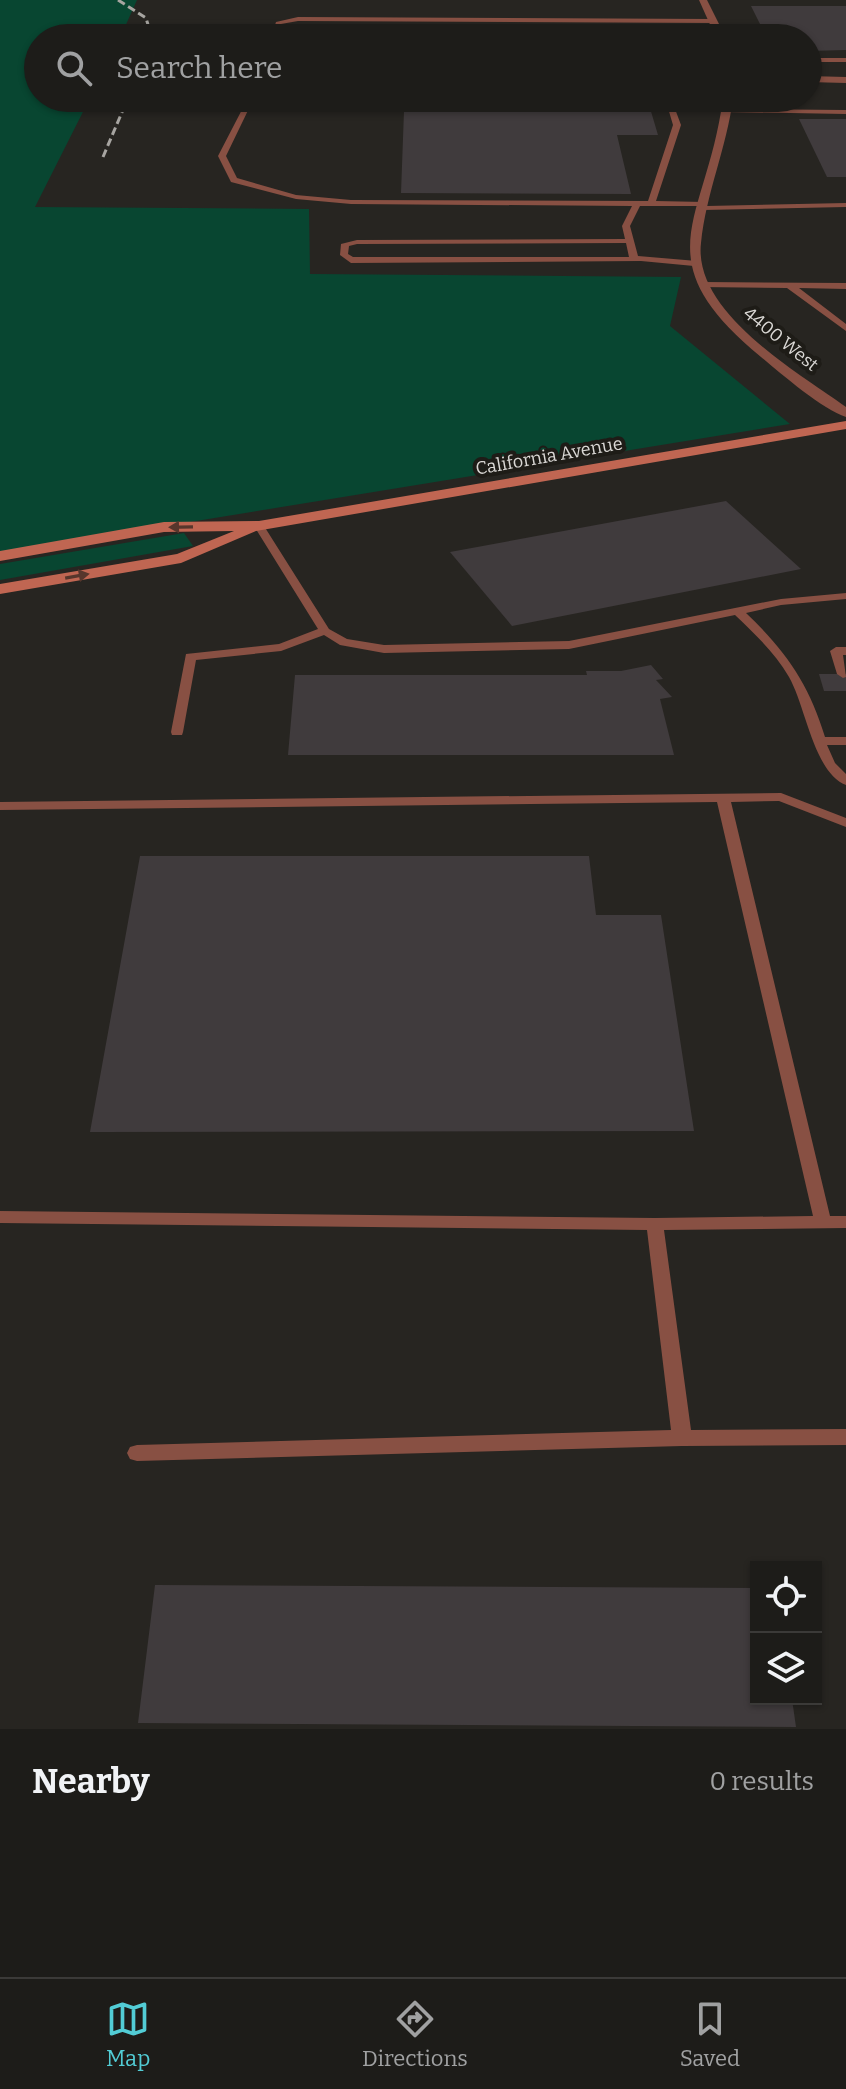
<!DOCTYPE html>
<html lang="en">
<head>
<meta charset="utf-8">
<style>
  :root { --surface:#1d1c19; --page:#252522; --text:#f1f3f6; --muted:#a0a1a2; --line:#3b3a38; --accent:#52ccd5 }
  body { margin:0; font-family:Bitter,serif; background:var(--page); color:var(--text) }
  .controls { position:absolute; right:24px; bottom:24px; display:grid; overflow:hidden; border-radius:0px; box-shadow:0 2px 6px #0004 }
  .controls button { width:72px; height:72px; display:grid; place-items:center; padding:0; border:0; border-bottom:2px solid var(--line); background:var(--surface); color:var(--text); font:40px sans-serif }
  .list { margin:0; padding:0; list-style:none }
  h2 { display:flex; justify-content:space-between; align-items:center; height:104px; margin:0; padding:0 32px; font-size:34px }
  h2 small { font-size:26px; font-weight:400; color:var(--muted) }
  .icon { flex:none; width:44px; height:44px; fill:none; stroke:currentColor; stroke-width:2; stroke-linecap:round; stroke-linejoin:round }
  .map { position:relative; flex:none; width:846px; height:1729px; overflow:hidden }
  .search { position:absolute; background:var(--surface); box-shadow:0 2px 6px #0004; left:24px; right:24px; top:24px; height:88px; display:flex; align-items:center; gap:20px; box-sizing:border-box; padding:0 28px; border-radius:44px; color:var(--muted); font-size:30px }
  .sheet { height:248px; background:var(--surface) }
  nav { display:flex; justify-content:space-around; align-items:center; box-sizing:border-box; height:112px; border-top:2px solid var(--line); background:var(--surface); font-size:22px; color:var(--muted) }
  nav a { display:grid; justify-items:center; gap:4px }
  nav .on { color:var(--accent) }
  .map>svg:first-child { display:block }
</style>
</head>
<body>
<div class="map">
<svg width="846" height="1729" viewBox="0 0 846 1729">
  <rect width="100%" height="100%" fill="#272521"/>
  <!-- green -->
  <g fill="#084631">
    <polygon points="0,0 137,0 120,38 38,38 38,98 90,98 35,207 309,209 310,274 681,277 670,326 790,424 0,553"/>
    <polygon points="184,533 193,546 0,580 0,564"/>
  </g>
  <!-- building -->
  <g fill="#403b3d">
    <polygon points="751,6 846,6 846,50 808,51 808,38 767,38"/>
    <polygon points="360,98 647,98 658,135 617,135 631,194 401,193 404,111 359,111"/>
    <polygon points="799,119 846,119 846,177 827,177"/>
    <polygon points="726,501 801,569 512,626 450,552"/>
    <polygon points="651,665 663,679 656,680 672,697 660,699 674,755 288,755 295,675 587,675 586,671 621,671"/>
    <polygon points="819,674 846,674 846,691 824,691"/>
    <polygon points="140,856 589,856 596,915 661,915 694,1131 90,1132"/>
    <polygon points="155,1585 756,1588 756,1699 792,1699 796,1727 138,1723"/>
  </g>
  <g fill="none" stroke-linecap="round" stroke-linejoin="round">
    <!-- service -->
    <g fill="#885043" fill-rule="evenodd">
      <polygon points="298,17 714,19 717,21 714,23 298,21 281,24 277,38 271,38 276,22"/>
      <rect x="808" y="58" width="38" height="4"/>
      <path d="M248,98h6l-28,58 11,22 59,17 55,5 297,1 25,-76 -8,-27h6l10,27 -25,76 48,1h3v4l139,-3v4l-143,3h-3v-4h-60l-10,20 8,30 59,5v4l-3,1 -53,-5 -290,2 -11,-8 1,-11 16,-4 268,-1 -3,-13 10,-20 -281,-2 -55,-5 -65,-17 -13,-26zM626,243l3,14h-276l-5,-3 1,-8 8,-2z"/>
      <polygon points="726,109 846,110 846,114 724,112"/>
      <polygon points="703,282 846,283 846,289 799,288 846,324 846,331 787,288 700,287 699,285"/>
      <path d="M259,523l5,3 65,103 18,10 37,6 185,-4 212,-42 65,-6v6l-65,6 -35,8c40,38 63,71 79,124h21v8h-19l8,18 11,11v11c-32,-12 -40,-78 -57,-108 -14,-24 -34,-43 -54,-62l-166,34 -185,4 -44,-8 -16,-10 -43,16 -85,9 -13,72 -1,3h-10l-1,-3 15,-78 93,-10 39,-15 -64,-103z"/>
      <polygon points="846,647 846,655 843,655 846,677 843,678 837,674 830,651 836,647"/>
      <polygon points="781,793 846,818 846,827 779,801 731,802 830,1216 846,1216 846,1228 664,1230 691,1430 846,1429 846,1445 682,1446 137,1461 130,1459 127,1453 130,1447 137,1445 671,1430 647,1230 0,1223 0,1211 655,1218 813,1216 717,802 0,810 0,802"/>
    </g>
    <!-- minor -->
    <polygon fill="#885043" fill-rule="evenodd" points="808,76 846,77 846,83 808,82"/>
    <!-- tertiary -->
    <g fill="#885043" fill-rule="evenodd">
      <polygon points="699,0 707,0 726,38 716,38"/>
      <path d="M723,98h10c-6,49 -27,95 -32,145 -8,69 96,129 145,164v10c-23,-7 -66,-44 -85,-60 -121,-100 -54,-135 -38,-259z"/>
    </g>
    <!-- secondary -->
    <polygon fill="#c06652" fill-rule="evenodd" points="846,421 846,429 256,531 181,563 0,594 0,584 177,554 234,531 164,532 0,561 0,551 164,522 259,521"/>
    <!-- rail -->
    <g stroke="#a7a5a1" stroke-width="3" stroke-dasharray="8 4" stroke-linecap="butt">
      <polyline points="118,0 146,18 152,38"/>
      <polyline points="103,157 128,98"/>
    </g>
  </g>
  <!-- one-way arrows -->
  <defs><path id="oneway-solid" d="M-6-.8H1V-3.2L6.5 0L1 3.2V.8H-6Z" transform="scale(2)"/></defs>
  <g fill="#57362c">
    <use href="#oneway-solid" transform="translate(181 527) rotate(179)"/>
    <use href="#oneway-solid" transform="translate(77 576) rotate(-10)"/>
  </g>
  <g text-anchor="middle" stroke-width="8" stroke-linejoin="round" paint-order="stroke">
    <!-- far-street labels -->
    <g font-size="18" fill="#dad8d5" stroke="#1e1c17">
      <text transform="translate(781 339) rotate(39)" y="6">4400 West</text>
      <text transform="translate(549 456) rotate(-10)" y="6">California Avenue</text>
    </g>
  </g>
</svg>
<div class="controls">
<button><svg class="icon" aria-label="locate" viewBox="0 0 24 24"><circle cx="12" cy="12" r="6"/><path d="M12 2v4M12 18v4M2 12h4M18 12h4"/></svg></button>
<button><svg class="icon" aria-label="layers" viewBox="0 0 24 24"><path d="M12 4l9 5-9 5-9-5zM3 14l9 5 9-5"/></svg></button>
</div>
<div class="search"><svg class="icon" aria-label="search" viewBox="0 0 24 24"><circle cx="10" cy="10" r="6"/><path d="M15 15l6 6"/></svg>Search here</div>
</div>
<section class="sheet">
<h2>Nearby<small>0 results</small></h2>
<ul class="list">
</ul>
</section>
<nav>
<a class="on"><svg class="icon" aria-label="map" viewBox="0 0 24 24"><path d="M3 6l6-2 6 2 6-2v14l-6 2-6-2-6 2zM9 4v14M15 6v14"/></svg>Map</a>
<a><svg class="icon" aria-label="directions" viewBox="0 0 24 24"><path d="M12 3l9 9-9 9-9-9zM9 14v-3h6M13 9l2 2-2 2"/></svg>Directions</a>
<a><svg class="icon" aria-label="saved" viewBox="0 0 24 24"><path d="M7 4h10v16l-5-4-5 4z"/></svg>Saved</a>
</nav>
</body>
</html>
